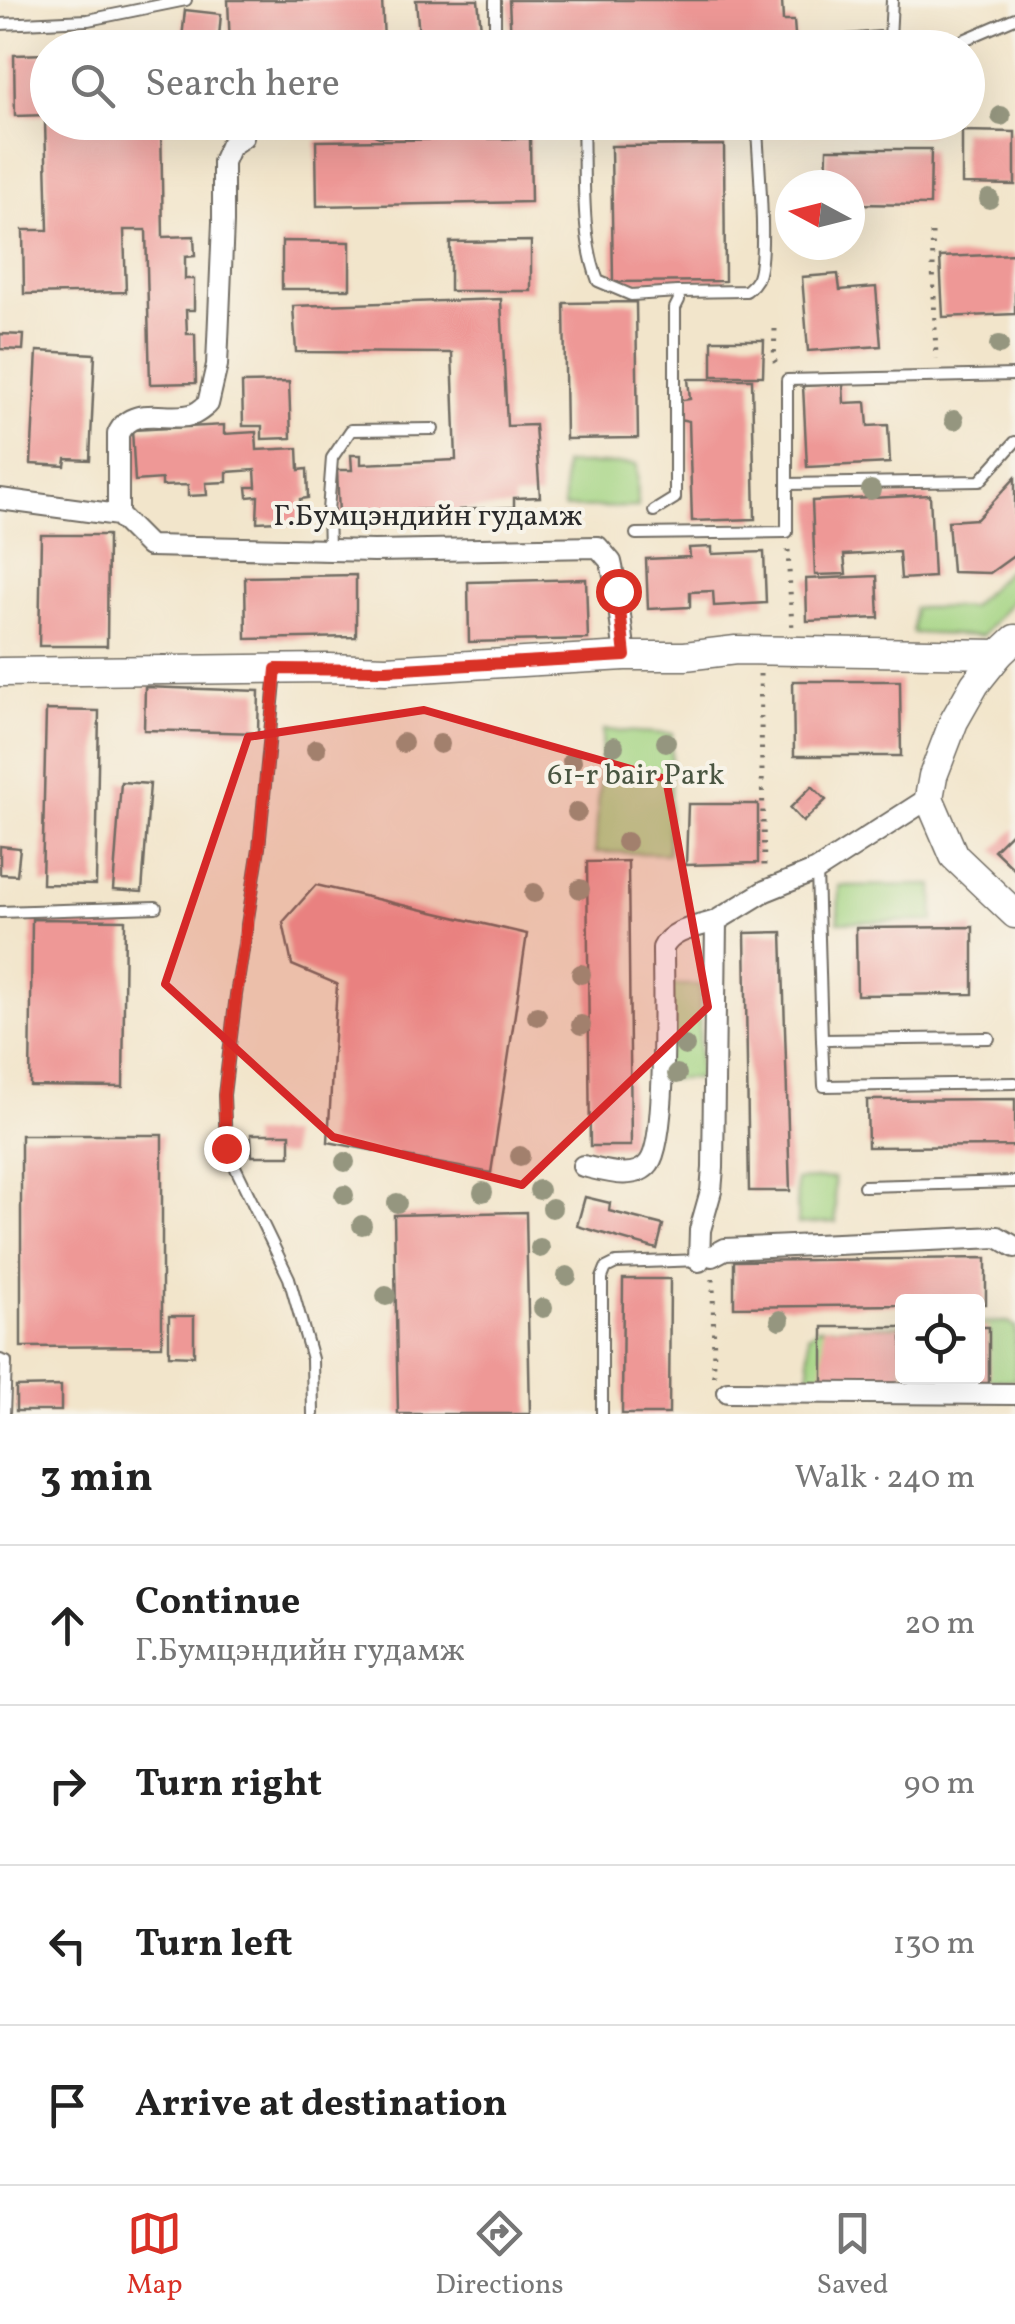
<!DOCTYPE html>
<html lang="en">
<head>
<meta charset="utf-8">
<style>
  :root { --surface:#fff; --page:#f6f6f6; --text:#222; --muted:#767676; --line:#e0e0e0; --accent:#d93025 }
  body { margin:0; font-family:Vollkorn,serif; background:var(--page); color:var(--text) }
  .controls { position:absolute; right:30px; bottom:30px; display:grid; overflow:hidden; border-radius:10px; box-shadow:0 10px 40px #0002 }
  .controls button { width:90px; height:90px; display:grid; place-items:center; padding:0; border:0; border-bottom:2px solid var(--line); background:var(--surface); color:var(--text); font:50px sans-serif }
  .compass { position:absolute; left:775px; top:170px; width:90px; height:90px; border-radius:50%; background:var(--surface); box-shadow:0 10px 40px #0002; rotate:277deg }
  .stop { position:absolute; width:30px; height:30px; margin:-22px; border:8px solid #d93025; border-radius:50%; background:#fff }
  .stop.end { background:#d93025; border-color:#fff; box-shadow:0 2px 10px #0008 }
  .list { margin:0; padding:0; list-style:none }
  h2 { display:flex; justify-content:space-between; align-items:center; height:130px; margin:0; padding:0 40px; font-size:42px }
  h2 small { font-size:32px; font-weight:400; color:var(--muted) }
  .list li { display:grid; grid-template-columns:65px 1fr auto; gap:30px; align-items:center; box-sizing:border-box; height:160px; padding:0 40px; border-top:2px solid var(--line) }
  .list b { display:block; font-size:38px; white-space:nowrap }
  .list p { margin:0; font-size:32px; white-space:nowrap; color:var(--muted) }
  .list em { font-size:32px; font-style:normal; color:var(--muted) }
  .icon { flex:none; width:55px; height:55px; fill:none; stroke:currentColor; stroke-width:2; stroke-linecap:round; stroke-linejoin:round }
  .map { position:relative; flex:none; width:1015px; height:1414px; overflow:hidden }
  .search { position:absolute; background:var(--surface); box-shadow:0 10px 40px #0002; left:30px; right:30px; top:30px; height:110px; display:flex; align-items:center; gap:25px; box-sizing:border-box; padding:0 35px; border-radius:55px; color:var(--muted); font-size:38px }
  .sheet { height:770px; background:var(--surface) }
  nav { display:flex; justify-content:space-around; align-items:center; box-sizing:border-box; height:140px; border-top:2px solid var(--line); background:var(--surface); font-size:28px; color:var(--muted) }
  nav a { display:grid; justify-items:center; gap:5px }
  nav .on { color:var(--accent) }
  .map>svg:first-child { display:block }
</style>
</head>
<body>
<div class="map">
<svg width="1015" height="1414" viewBox="0 0 1015 1414">
  <rect width="100%" height="100%" fill="#f7f3e8"/>
  <filter id="ink" filterUnits="userSpaceOnUse"><feTurbulence type="fractalNoise" baseFrequency=".01" numOctaves="2"/><feDisplacementMap in="SourceGraphic" scale="20" xChannelSelector="R" yChannelSelector="G"/><feConvolveMatrix kernelMatrix="1 2 1 2 8 2 1 2 1" color-interpolation-filters="sRGB"/></filter>
  <filter id="wash" filterUnits="userSpaceOnUse"><feTurbulence type="fractalNoise" baseFrequency=".0048" numOctaves="4" result="noise"/><feDisplacementMap in="SourceGraphic" scale="40" xChannelSelector="R" yChannelSelector="G"/><feGaussianBlur stdDeviation="2.25" result="paint"/><feColorMatrix in="noise" values="0 0 0 0 0 0 0 0 0 0 0 0 0 0 0 0 0 1.4 0 .05"/><feComposite in="paint" operator="in"/></filter>
  <g filter="url(#wash)">
    <rect width="100%" height="100%" fill="#f2e5cb"/>
    <!-- green -->
    <g fill="#a4d483" stroke="#688057" stroke-width="2.5">
      <polygon points="564,464 637,464 638,507 564,508"/>
      <polygon points="1015,563 1015,597 982,636 913,633 914,608 971,607"/>
      <polygon points="603,730 672,734 668,854 595,852"/>
      <polygon points="933,885 934,921 838,922 839,886"/>
      <polygon points="667,985 700,985 699,1079 664,1079"/>
      <polygon points="834,1178 836,1222 798,1224 796,1180"/>
      <polygon points="1008,1322 1015,1327 1015,1380 810,1386 808,1335 818,1328 902,1325 902,1376 978,1376 978,1323"/>
    </g>
    <g id="blocks">
      <!-- building -->
      <g fill="#ee9896">
        <polygon points="228,0 382,0 384,40 364,41 364,48 288,48 288,44 230,47"/>
        <polygon points="416,0 478,0 483,48 420,48"/>
        <polygon points="509,0 782,0 783,21 794,21 796,48 604,48 603,39 511,43"/>
        <polygon points="185,10 221,14 218,48 181,48"/>
        <polygon points="48,54 48,115 15,116 14,55"/>
        <polygon points="45,122 161,122 163,237 194,236 195,256 185,257 185,279 194,279 194,310 186,310 187,334 195,334 196,383 150,384 146,230 124,230 126,292 24,294 23,230 48,230"/>
        <rect x="894" y="122" width="35" height="13"/>
        <polygon points="962,131 1015,132 1015,185 962,184"/>
        <polygon points="530,138 531,202 317,206 316,141"/>
        <polygon points="724,145 725,281 613,282 611,146"/>
        <polygon points="827,149 931,149 930,205 850,204 850,185 826,185"/>
        <polygon points="282,241 350,242 350,289 282,289"/>
        <polygon points="531,241 531,291 450,291 450,242"/>
        <polygon points="1015,254 1015,314 943,317 940,257"/>
        <polygon points="838,274 840,290 876,287 881,346 808,351 802,277"/>
        <polygon points="501,299 507,426 535,425 540,497 514,498 514,507 459,510 460,525 439,526 438,509 382,511 382,527 359,528 358,514 339,515 337,470 352,470 351,455 361,455 361,464 456,460 452,353 296,352 293,306"/>
        <polygon points="636,302 638,438 566,439 564,303"/>
        <polygon points="0,334 24,335 23,350 0,349"/>
        <polygon points="712,340 764,340 763,376 712,376"/>
        <polygon points="37,351 95,354 90,460 66,459 65,466 31,464"/>
        <polygon points="688,379 752,379 755,519 692,521 689,421 679,419 677,401 690,399"/>
        <polygon points="289,382 291,438 262,439 262,426 243,426 242,383"/>
        <polygon points="843,384 844,403 866,402 868,426 888,425 890,463 807,467 803,386"/>
        <polygon points="224,425 224,434 256,432 257,450 298,448 299,470 307,469 308,498 300,499 301,520 257,522 258,496 248,497 247,487 256,487 255,470 227,472 227,482 206,483 207,495 188,496 188,485 162,486 162,479 135,481 132,430"/>
        <polygon points="1015,478 1015,555 990,573 952,572 948,521 977,519"/>
        <polygon points="930,495 934,577 901,579 899,552 844,555 846,574 815,575 812,501"/>
        <polygon points="41,535 108,535 107,646 39,646"/>
        <polygon points="712,547 712,554 764,552 766,603 714,606 713,591 690,592 690,607 648,609 646,559 690,557 689,548"/>
        <polygon points="356,575 356,637 246,639 245,577"/>
        <polygon points="877,576 879,618 807,621 806,579"/>
        <polygon points="586,579 588,639 469,642 468,582"/>
        <polygon points="793,681 900,681 901,756 794,756"/>
        <polygon points="145,687 259,691 258,733 144,730"/>
        <polygon points="46,710 99,711 96,885 42,884"/>
        <polygon points="121,782 150,784 142,892 113,890"/>
        <polygon points="812,786 826,800 803,822 790,808"/>
        <polygon points="688,804 758,804 758,863 686,865"/>
        <polygon points="1015,829 1015,870 994,850"/>
        <polygon points="0,846 20,848 17,875 0,874"/>
        <polygon points="628,861 631,1146 590,1146 587,862"/>
        <polygon points="316,885 527,934 491,1173 328,1142 337,984 292,965 283,922"/>
        <polygon points="32,919 125,920 123,1087 30,1086"/>
        <polygon points="973,927 973,994 857,995 856,928"/>
        <polygon points="782,932 790,1191 749,1191 745,933"/>
        <polygon points="1015,1099 1015,1146 868,1147 867,1100"/>
        <polygon points="251,1134 290,1134 290,1156 252,1156"/>
        <polygon points="21,1135 162,1135 162,1346 21,1347"/>
        <polygon points="585,1197 610,1203 609,1211 663,1225 657,1249 577,1226"/>
        <polygon points="526,1212 530,1414 398,1414 394,1215"/>
        <polygon points="986,1258 986,1304 978,1304 978,1302 902,1302 902,1305 734,1307 734,1261"/>
        <polygon points="623,1279 670,1279 669,1414 622,1414"/>
        <polygon points="169,1316 194,1316 194,1356 169,1355"/>
        <polygon points="823,1327 902,1327 902,1376 978,1376 978,1327 989,1327 989,1384 823,1384"/>
        <polygon points="61,1386 61,1411 16,1411 16,1387"/>
      </g>
    </g>
  </g>
  <g filter="url(#ink)">
    <use href="#blocks" fill-opacity="0" stroke="#716c63" stroke-width="2.5"/>
    <g fill="none" stroke-linecap="round" stroke-linejoin="round">
      <defs>
        <g id="service">
          <polyline points="0,24 88,20 186,0"/>
          <polyline points="890,39 892,0"/>
          <polyline points="812,43 879,37 890,39 902,48"/>
          <polyline points="495,48 495,0"/>
          <polyline points="945,48 1015,18"/>
          <polyline points="373,122 375,129 380,131 541,122"/>
          <path d="M583,122c2,51 -3,112 15,159l33,14 47,-3"/>
          <polyline points="690,130 725,128 740,122"/>
          <polyline points="787,484 980,481 1015,442"/>
          <path d="M654,511l21,-13v-190l4,-8 -1,-8 68,-1c6,-5 7,-5 11,-12 11,-23 1,-121 0,-151l8,-6"/>
          <polyline points="636,534 787,532 787,380 1015,375"/>
          <polyline points="329,549 328,511 332,458 351,430 433,429"/>
          <polyline points="276,671 259,848 236,995 224,1095 226,1148 289,1278 312,1359 313,1414"/>
          <polyline points="817,871 822,1040"/>
          <polyline points="0,912 156,907"/>
          <polyline points="989,1038 822,1040 824,1086 1015,1083"/>
          <polyline points="864,1186 1015,1182"/>
          <polyline points="0,1360 6,1362 4,1414"/>
          <polyline points="602,1414 602,1278 606,1268 616,1263 701,1260"/>
        </g>
        <g id="minor">
          <polyline points="0,499 118,515 149,546 374,551 598,547 611,562 617,591 625,656"/>
          <path d="M118,515v-81c14,-31 51,-11 76,-20 6,-3 9,-6 14,-10l9,-39 6,-143v-60l7,-16 13,-9"/>
          <path d="M583,1166c19,4 52,16 66,-3 19,-24 14,-177 14,-215 9,-19 35,-21 53,-27"/>
          <polyline points="712,1256 725,1249 998,1237 1015,1247"/>
          <polyline points="699,1261 700,1230 711,1191 713,1168 716,921 765,891 817,870 929,798"/>
          <polyline points="728,1392 1015,1394"/>
        </g>
        <g id="tertiary">
          <polyline points="999,654 975,684 954,721 933,776 929,798 954,856 1015,914"/>
          <polyline points="0,672 329,668 386,670 625,656 685,656 736,650 999,654 1015,639"/>
        </g>
      </defs>
      <!-- service casing -->
      <use href="#service" stroke="#716c63" stroke-width="14"/>
      <!-- minor casing -->
      <use href="#minor" stroke="#716c63" stroke-width="24"/>
      <!-- tertiary casing -->
      <use href="#tertiary" stroke="#716c63" stroke-width="31"/>
      <!-- path -->
      <g stroke="#716c63" stroke-width="5" stroke-dasharray="2.5 8" stroke-linecap="butt">
        <polyline points="932,233 936,359"/>
        <polyline points="775,329 774,360 780,369"/>
        <polyline points="788,550 792,629"/>
        <polyline points="760,674 764,868"/>
        <polyline points="713,1279 714,1378"/>
      </g>
      <!-- service -->
      <use href="#service" stroke="#fff" stroke-width="10"/>
      <!-- minor -->
      <use href="#minor" stroke="#fff" stroke-width="20"/>
      <!-- tertiary -->
      <use href="#tertiary" stroke="#fff" stroke-width="28"/>
    </g>
    <!-- trees -->
    <g fill="#95967f">
      <circle cx="1001" cy="116" r="10"/>
      <circle cx="989" cy="199" r="10"/>
      <circle cx="999" cy="345" r="10"/>
      <circle cx="954" cy="420" r="10"/>
      <circle cx="871" cy="490" r="10"/>
      <circle cx="666" cy="742" r="10"/>
      <circle cx="403" cy="743" r="10"/>
      <circle cx="440" cy="744" r="10"/>
      <circle cx="614" cy="746" r="10"/>
      <circle cx="316" cy="749" r="10"/>
      <circle cx="572" cy="761" r="10"/>
      <circle cx="577" cy="812" r="10"/>
      <circle cx="626" cy="842" r="10"/>
      <circle cx="580" cy="889" r="10"/>
      <circle cx="534" cy="893" r="10"/>
      <circle cx="581" cy="974" r="10"/>
      <circle cx="537" cy="1016" r="10"/>
      <circle cx="581" cy="1025" r="10"/>
      <circle cx="685" cy="1046" r="10"/>
      <circle cx="677" cy="1074" r="10"/>
      <circle cx="520" cy="1156" r="10"/>
      <circle cx="345" cy="1162" r="10"/>
      <circle cx="539" cy="1190" r="10"/>
      <circle cx="483" cy="1192" r="10"/>
      <circle cx="344" cy="1195" r="10"/>
      <circle cx="397" cy="1203" r="10"/>
      <circle cx="552" cy="1208" r="10"/>
      <circle cx="362" cy="1225" r="10"/>
      <circle cx="540" cy="1248" r="10"/>
      <circle cx="567" cy="1276" r="10"/>
      <circle cx="386" cy="1296" r="10"/>
      <circle cx="543" cy="1308" r="10"/>
      <circle cx="780" cy="1320" r="10"/>
    </g>
  </g>
  <g fill="none" stroke-linecap="round" stroke-linejoin="round" filter="url(#ink)">
    <!-- route -->
    <polyline stroke="#d93025" stroke-width="12" points="226,1148 224,1095 236,995 259,848 276,669 386,670 625,656 618,591"/>
  </g>
  <!-- marked area -->
  <path fill="#d62828" fill-opacity="0.2" stroke="#d62828" stroke-width="8" stroke-linejoin="round" d="M424,710l242,69 42,228 -186,178 -189,-48 -168,-153 83,-247z"/>
  <g text-anchor="middle" stroke-width="8" stroke-linejoin="round" paint-order="stroke">
    <!-- street labels -->
    <g font-size="30" fill="#2b2b2b" stroke="#f7f3e8">
      <text x="428" y="525">Г.Бумцэндийн гудамж</text>
    </g>
    <!-- park labels -->
    <g font-size="30" fill="#495541" stroke="#f7f3e8">
      <text x="636" y="784">61-r bair Park</text>
    </g>
  </g>
</svg>
<div class="controls">
<button><svg class="icon" aria-label="locate" viewBox="0 0 24 24"><circle cx="12" cy="12" r="6"/><path d="M12 2v4M12 18v4M2 12h4M18 12h4"/></svg></button>
</div>
<svg class="compass" viewBox="-18 -18 36 36"><path d="M0-13l5 13h-10z" fill="#e53935"/><path d="M0 13l5-13h-10z" fill="#767676"/></svg>
<div class="stop" style="left:618px;top:591px"></div>
<div class="stop end" style="left:226px;top:1148px"></div>
<div class="search"><svg class="icon" aria-label="search" viewBox="0 0 24 24"><circle cx="10" cy="10" r="6"/><path d="M15 15l6 6"/></svg>Search here</div>
</div>
<section class="sheet">
<h2>3 min<small>Walk · 240 m</small></h2>
<ul class="list">
<li><svg class="icon" aria-label="ahead" viewBox="0 0 24 24"><path d="M12 20V5M6 11l6-6 6 6"/></svg><div><b>Continue</b><p>Г.Бумцэндийн гудамж</p></div><em>20 m</em></li>
<li><svg class="icon" aria-label="right" viewBox="0 0 24 24"><path d="M7 20v-9h11M14 6l5 5-5 5"/></svg><div><b>Turn right</b></div><em>90 m</em></li>
<li><svg class="icon" aria-label="left" viewBox="0 0 24 24"><path d="M17 20v-9H6M10 6l-5 5 5 5"/></svg><div><b>Turn left</b></div><em>130 m</em></li>
<li><svg class="icon" aria-label="arrive" viewBox="0 0 24 24"><path d="M6 21V4h12l-3 4 3 4H6"/></svg><div><b>Arrive at destination</b></div></li>
</ul>
</section>
<nav>
<a class="on"><svg class="icon" aria-label="map" viewBox="0 0 24 24"><path d="M3 6l6-2 6 2 6-2v14l-6 2-6-2-6 2zM9 4v14M15 6v14"/></svg>Map</a>
<a><svg class="icon" aria-label="directions" viewBox="0 0 24 24"><path d="M12 3l9 9-9 9-9-9zM9 14v-3h6M13 9l2 2-2 2"/></svg>Directions</a>
<a><svg class="icon" aria-label="saved" viewBox="0 0 24 24"><path d="M7 4h10v16l-5-4-5 4z"/></svg>Saved</a>
</nav>
</body>
</html>
